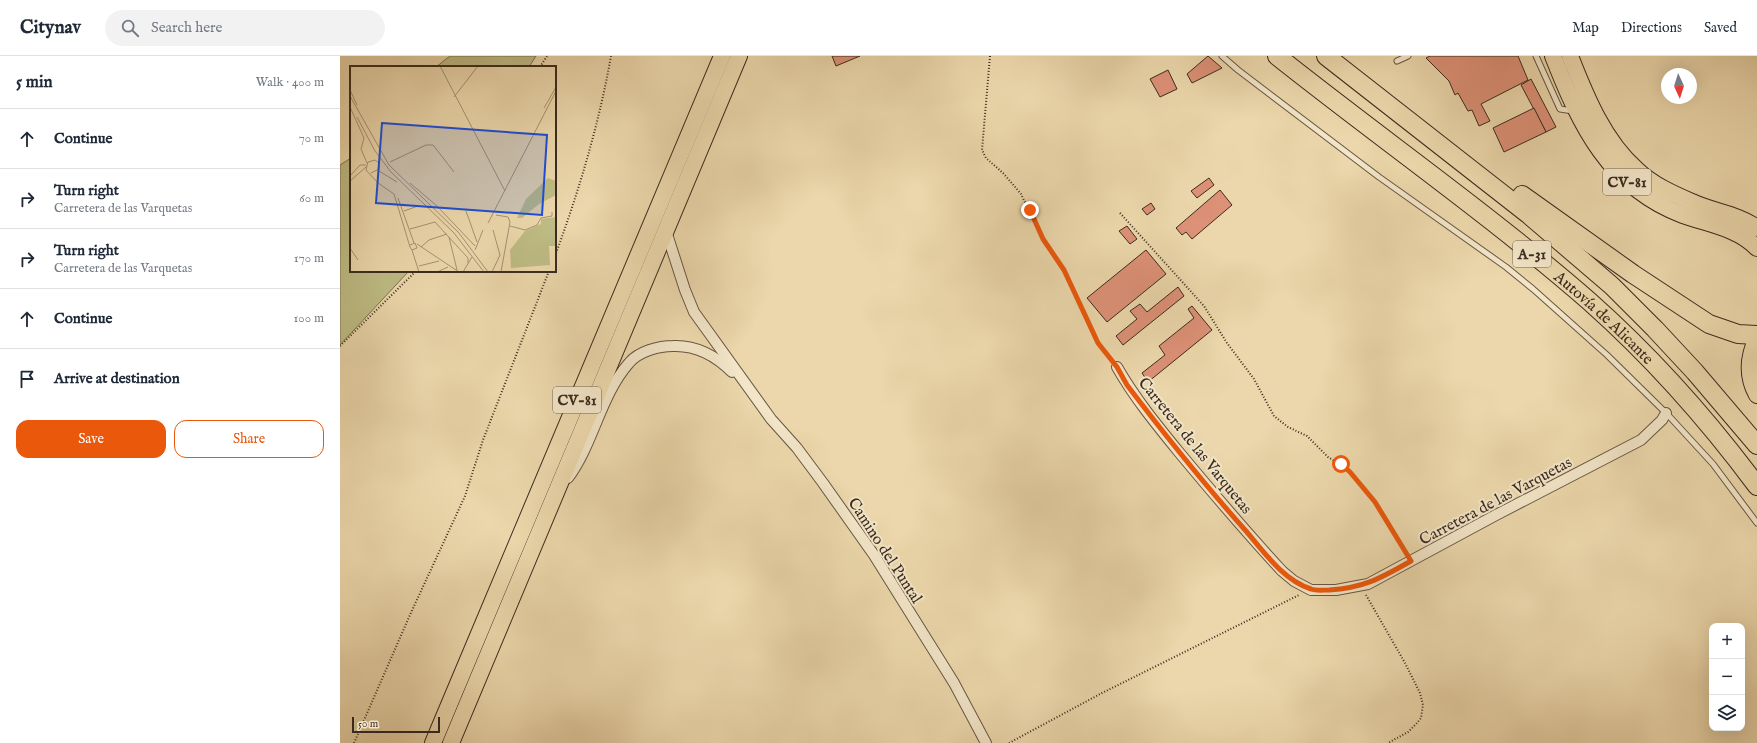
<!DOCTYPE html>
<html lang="en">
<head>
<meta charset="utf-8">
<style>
  :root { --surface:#fff; --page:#f2f2f3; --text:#1f2937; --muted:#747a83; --line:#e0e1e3; --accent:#ea580c }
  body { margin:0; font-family:"IM FELL English",serif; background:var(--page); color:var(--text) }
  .controls { position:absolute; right:12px; bottom:12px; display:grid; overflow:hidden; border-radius:8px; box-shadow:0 4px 16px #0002 }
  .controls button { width:36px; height:36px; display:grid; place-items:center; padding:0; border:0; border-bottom:1px solid var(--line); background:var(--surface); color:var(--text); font:20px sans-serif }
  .compass { position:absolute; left:1321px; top:12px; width:36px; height:36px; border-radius:50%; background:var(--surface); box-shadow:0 4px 16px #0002; rotate:176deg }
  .scale { position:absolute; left:12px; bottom:10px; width:88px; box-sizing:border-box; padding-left:4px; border:2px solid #3b2b1f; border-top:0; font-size:11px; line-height:14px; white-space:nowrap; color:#3b2b1f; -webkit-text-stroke:3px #f2e5c8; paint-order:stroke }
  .stop { position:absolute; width:12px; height:12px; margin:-9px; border:3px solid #ea580c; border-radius:50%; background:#fff }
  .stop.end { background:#ea580c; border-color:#fff; box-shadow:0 1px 4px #0008 }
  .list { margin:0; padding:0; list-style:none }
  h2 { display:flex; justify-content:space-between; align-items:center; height:52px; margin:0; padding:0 16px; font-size:17px }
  h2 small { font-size:13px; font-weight:400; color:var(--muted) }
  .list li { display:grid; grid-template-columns:26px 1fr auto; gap:12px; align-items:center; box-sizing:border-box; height:60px; padding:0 16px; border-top:1px solid var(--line) }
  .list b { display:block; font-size:15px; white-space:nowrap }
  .list p { margin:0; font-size:13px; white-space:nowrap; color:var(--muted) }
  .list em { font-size:13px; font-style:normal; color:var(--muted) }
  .actions { display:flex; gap:8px; padding:12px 16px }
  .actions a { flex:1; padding:9px 0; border:1px solid var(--accent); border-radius:12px; text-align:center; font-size:14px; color:var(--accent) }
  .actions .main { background:var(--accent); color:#fff }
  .icon { flex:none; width:22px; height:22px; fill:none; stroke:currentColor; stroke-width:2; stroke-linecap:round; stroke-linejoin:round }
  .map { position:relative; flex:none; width:1417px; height:687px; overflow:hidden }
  header { display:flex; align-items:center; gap:24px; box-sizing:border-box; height:56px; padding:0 20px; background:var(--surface); border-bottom:1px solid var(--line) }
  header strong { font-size:19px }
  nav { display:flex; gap:22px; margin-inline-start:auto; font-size:14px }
  .search { width:280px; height:36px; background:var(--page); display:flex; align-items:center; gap:10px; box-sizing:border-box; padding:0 14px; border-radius:22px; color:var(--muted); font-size:15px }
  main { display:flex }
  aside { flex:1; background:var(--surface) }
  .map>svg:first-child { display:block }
</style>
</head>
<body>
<header>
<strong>Citynav</strong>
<div class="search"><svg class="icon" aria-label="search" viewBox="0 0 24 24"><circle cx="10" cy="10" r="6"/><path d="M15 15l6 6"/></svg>Search here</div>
<nav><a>Map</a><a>Directions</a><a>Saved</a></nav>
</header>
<main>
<aside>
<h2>5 min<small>Walk · 400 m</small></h2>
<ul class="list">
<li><svg class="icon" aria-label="ahead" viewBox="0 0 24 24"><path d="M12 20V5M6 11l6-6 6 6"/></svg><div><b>Continue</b></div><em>70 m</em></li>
<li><svg class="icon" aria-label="right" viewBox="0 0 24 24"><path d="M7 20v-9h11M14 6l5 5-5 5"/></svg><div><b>Turn right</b><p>Carretera de las Varquetas</p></div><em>60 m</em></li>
<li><svg class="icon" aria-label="right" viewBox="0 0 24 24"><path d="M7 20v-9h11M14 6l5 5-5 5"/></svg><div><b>Turn right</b><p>Carretera de las Varquetas</p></div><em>170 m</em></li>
<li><svg class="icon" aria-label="ahead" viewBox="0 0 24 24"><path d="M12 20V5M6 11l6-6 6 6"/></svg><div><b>Continue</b></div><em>100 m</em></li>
<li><svg class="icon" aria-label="arrive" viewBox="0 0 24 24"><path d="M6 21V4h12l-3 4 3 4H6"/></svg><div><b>Arrive at destination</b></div></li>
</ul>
<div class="actions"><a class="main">Save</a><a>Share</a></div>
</aside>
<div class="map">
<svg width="1417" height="687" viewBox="0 0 1417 687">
  <rect width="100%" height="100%" fill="#ebd7ab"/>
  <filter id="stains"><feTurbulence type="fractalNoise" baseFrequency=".005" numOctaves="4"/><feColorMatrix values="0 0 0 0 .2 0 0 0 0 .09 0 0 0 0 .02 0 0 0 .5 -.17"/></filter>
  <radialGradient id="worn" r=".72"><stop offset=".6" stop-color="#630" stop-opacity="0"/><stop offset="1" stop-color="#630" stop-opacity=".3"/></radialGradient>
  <!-- green -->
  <g fill="#bebc84" stroke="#7c7452">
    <polygon points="110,0 196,0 189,11 96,11"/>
    <polygon points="11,102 11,215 69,215 0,289 0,109"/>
  </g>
  <!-- building -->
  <g fill="#dd9177" stroke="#3b2b1f">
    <polygon points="492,0 520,0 496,10"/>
    <polygon points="868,0 882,12 852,27 847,18"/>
    <polygon points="1090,0 1178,0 1188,24 1141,48 1150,65 1139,70 1132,54 1128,55 1118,37 1115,39 1109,25 1086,2"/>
    <polygon points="828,14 837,33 820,41 810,23"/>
    <polygon points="1191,23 1216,71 1206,76 1181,29"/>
    <polygon points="1194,52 1206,76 1164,96 1153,72"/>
    <polygon points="869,122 874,129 857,142 851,135"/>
    <polygon points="880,134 892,149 852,183 846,176 842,179 836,172"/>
    <polygon points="811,147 815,153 807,159 802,153"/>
    <polygon points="787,170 797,183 790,188 779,175"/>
    <polygon points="806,194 826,218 767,266 747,242"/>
    <polygon points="838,231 844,240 783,289 776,280 797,263 790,255 800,248 807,256"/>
    <polygon points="852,250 872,274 808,326 802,317 825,299 819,290 854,262 848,253"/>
  </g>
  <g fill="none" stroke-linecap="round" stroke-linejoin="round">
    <defs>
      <g id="lane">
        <polyline points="882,0 898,14 1039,121 1166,211 1193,233 1267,299 1328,359 1373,408 1417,467"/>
        <polyline points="1196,0 1220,53 1233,55"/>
        <polyline points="1057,5 1068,0"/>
      </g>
      <g id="street">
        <polyline points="326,175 345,234 354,256 431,363 457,392 483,427 534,499 614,627 646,687"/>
        <path d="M777,311c17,30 39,57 61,84 34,41 68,81 104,120l12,10 17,9h25l32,-6 128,-69 145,-75 21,-20 4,-7"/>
        <path d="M228,422c26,-35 32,-82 61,-115 10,-12 30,-17 44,-17 23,-1 43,10 59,26"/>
      </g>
      <g id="primary">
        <path d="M1213,0c27,69 56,131 130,159 25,9 55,13 74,33"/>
        <path d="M1230,0c16,41 34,85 67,114 16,15 36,24 55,32 21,10 46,12 65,26"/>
        <path d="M1417,282c-9,19 -10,39 0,57"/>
        <polyline points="93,687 382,0"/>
        <polyline points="111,687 399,0"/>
      </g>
      <g id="highway">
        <path id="s1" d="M937,0c103,82 212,158 312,245 62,55 119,119 168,185"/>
        <polyline points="986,0 1188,158 1272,230 1315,273 1355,316 1417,389"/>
        <polyline points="1182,139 1293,218 1369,268 1398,278 1417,279"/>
      </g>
    </defs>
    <!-- lane casing -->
    <use href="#lane" stroke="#675642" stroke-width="7"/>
    <!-- street casing -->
    <use href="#street" stroke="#675642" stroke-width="12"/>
    <!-- primary casing -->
    <use href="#primary" stroke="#3b2b1f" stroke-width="18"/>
    <!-- highway casing -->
    <use href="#highway" stroke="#3b2b1f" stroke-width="20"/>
    <!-- path -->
    <g stroke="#3b2b1f" stroke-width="2" stroke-dasharray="1 2" stroke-linecap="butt">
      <polyline points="650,0 642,94 646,102 664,118 681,138 703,183 724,214 758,287 771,304"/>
      <polyline points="200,11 207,0"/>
      <polyline points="780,157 864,250 887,287 914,323 934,360 948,371 967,380 988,401 1006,412 1035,447 1065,496"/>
      <path d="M215,200c24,-65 44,-132 56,-200"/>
      <polyline points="0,290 76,215"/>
      <polyline points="1026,539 1065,607 1080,637 1083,649 1081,662 1077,667 1068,676 1048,687"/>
      <polyline points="14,687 69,561 125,440 143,384 209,215"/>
      <polyline points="669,687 762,637 959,539"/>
    </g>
    <!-- lane -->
    <use href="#lane" stroke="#f2e5c8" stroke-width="5"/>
    <!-- street -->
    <use href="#street" stroke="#f2e5c8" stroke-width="10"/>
    <!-- primary -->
    <use href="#primary" stroke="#ebd7ab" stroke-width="16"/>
    <!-- highway -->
    <use href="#highway" stroke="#ebd7ab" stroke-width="18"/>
  </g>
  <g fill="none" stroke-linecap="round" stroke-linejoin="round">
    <!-- route -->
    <path stroke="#ea580c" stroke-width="5" d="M690,154l13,29 21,31 34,73 19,24 10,18c38,50 77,99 119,146 18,21 37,49 65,58 5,2 12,1 18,1 35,-2 52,-12 82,-29l-36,-59 -25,-30 -9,-8"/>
  </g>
  <g text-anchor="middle" stroke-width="4" stroke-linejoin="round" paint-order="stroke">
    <!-- shield labels -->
    <g fill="#f2e5c8" stroke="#726352" stroke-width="1">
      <rect x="1263" y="113" width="48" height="26" rx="3"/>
      <rect x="1173" y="185" width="38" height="26" rx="3"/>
      <rect x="213" y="331" width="48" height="26" rx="3"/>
    </g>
    <g font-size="15" font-weight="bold" fill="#3b2b1f">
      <text x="1287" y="131">CV-81</text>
      <text x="1192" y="203">A-31</text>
      <text x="237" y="349">CV-81</text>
    </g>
    <!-- street labels -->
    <g font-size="16" fill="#3b2b1f" stroke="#f2e5c8">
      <text dy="6" stroke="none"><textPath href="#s1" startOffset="419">Autovía de Alicante</textPath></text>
      <text transform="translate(856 389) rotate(51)" y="6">Carretera de las Varquetas</text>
      <text transform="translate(1155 444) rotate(-28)" y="6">Carretera de las Varquetas</text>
      <text transform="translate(546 494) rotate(57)" y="6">Camino del Puntal</text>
    </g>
  </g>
  <!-- overview -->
  <g transform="translate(10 10)">
    <rect width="206" height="206" fill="#ebd7ab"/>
    <path d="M198,112l8,3v14l-17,9 -17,14h-5l9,-19zM206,151v29h-7l1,19 -39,3 -1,-18 15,-19 16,-7v-5z" fill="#bebc84"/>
    <path fill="none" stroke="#a59273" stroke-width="1" d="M90,0l65,125M0,24l7,15M0,30l39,69 70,68 29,39M104,31l24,-31M0,41l14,31 -3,11 6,14M194,42l12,-21M7,51l18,34 16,21 63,61 30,39M40,96l36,-17h7l21,27M29,105l18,11M21,107l8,-4v-6l-4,-3 -7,2 -2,8 12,13 16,11 16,53 2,3 5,-2 -2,-5 -5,2M0,110l10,-11h6M0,115l16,-14M60,117l27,23 38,40M48,132l16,45M54,145l14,-5M116,145l11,31M146,149l12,2 2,5 -9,50M138,157l68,-132M160,160l15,4 12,-5 4,-7 11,-2v-4M60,163l25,-7 33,36v5M99,171l8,33M67,178l42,28M71,181l8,-7 18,-6M0,182l8,12M62,184l7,22M125,184l8,-20M69,200l20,-5M87,206l11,-5M113,206l9,-15M142,206l8,-17 -7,-25"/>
    <path fill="#1d4ed8" fill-opacity="0.15" stroke="#1d4ed8" stroke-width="2" d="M32,57l165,12 -5,80 -166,-12z"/>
    <rect width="206" height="206" fill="none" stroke="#3b2b1f" stroke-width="2"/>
  </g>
  <rect width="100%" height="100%" filter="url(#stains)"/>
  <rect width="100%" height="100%" fill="url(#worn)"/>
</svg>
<div class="controls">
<button>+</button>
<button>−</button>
<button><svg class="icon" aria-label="layers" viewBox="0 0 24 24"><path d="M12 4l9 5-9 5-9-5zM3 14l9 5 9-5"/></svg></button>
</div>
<svg class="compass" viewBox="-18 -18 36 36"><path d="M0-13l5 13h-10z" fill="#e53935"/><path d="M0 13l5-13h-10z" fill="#747a83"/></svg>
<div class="scale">50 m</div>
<div class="stop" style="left:1001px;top:408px"></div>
<div class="stop end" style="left:690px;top:154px"></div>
</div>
</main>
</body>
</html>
